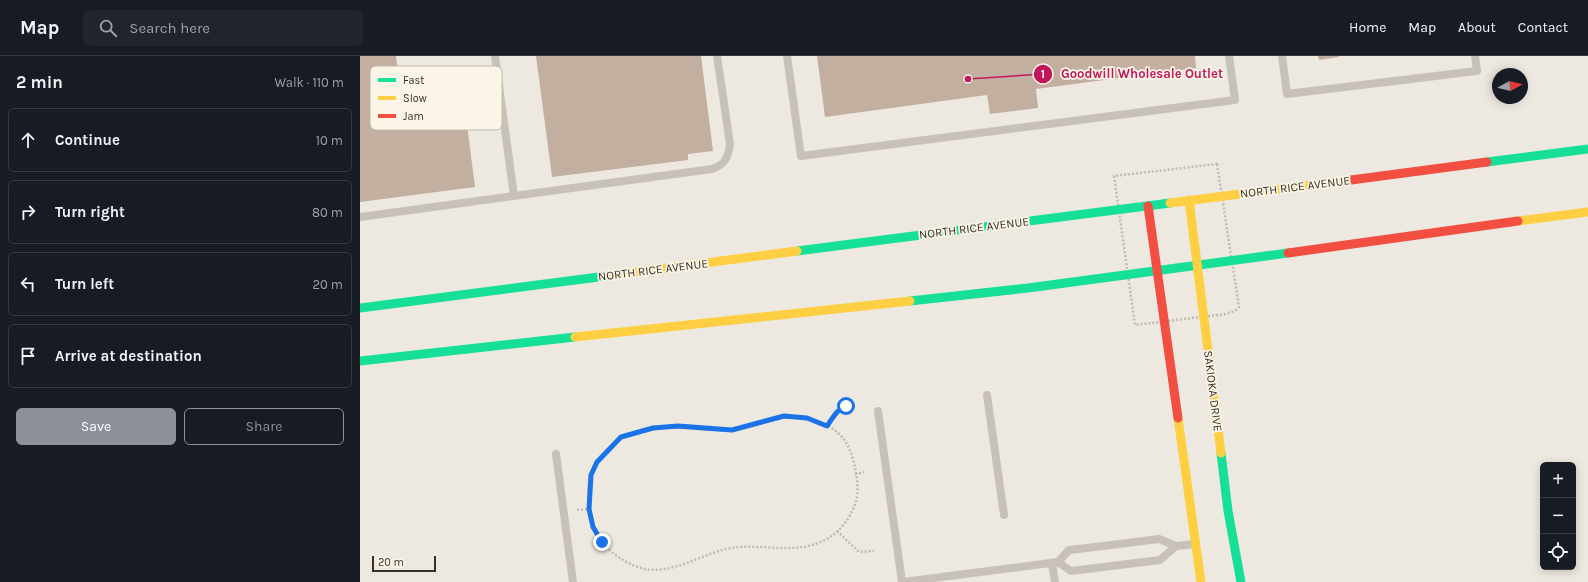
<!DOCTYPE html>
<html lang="en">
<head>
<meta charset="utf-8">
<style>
  :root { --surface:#171b24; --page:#20242c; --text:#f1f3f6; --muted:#9ea1a6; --line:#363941; --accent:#8c9099 }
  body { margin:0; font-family:Karla,sans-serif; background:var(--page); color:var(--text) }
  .controls { position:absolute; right:12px; bottom:12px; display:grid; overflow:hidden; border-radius:6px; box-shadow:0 2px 10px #0003 }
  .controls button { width:36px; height:36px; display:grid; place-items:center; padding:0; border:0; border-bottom:1px solid var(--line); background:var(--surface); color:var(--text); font:20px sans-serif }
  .compass { position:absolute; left:1132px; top:12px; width:36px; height:36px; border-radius:50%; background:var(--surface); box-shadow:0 2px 10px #0003; rotate:82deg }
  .scale { position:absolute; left:12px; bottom:10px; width:64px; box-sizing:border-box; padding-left:4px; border:2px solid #382f27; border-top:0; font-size:11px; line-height:14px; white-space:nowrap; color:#382f27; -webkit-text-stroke:3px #fbf5e7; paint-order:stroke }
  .stop { position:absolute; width:12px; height:12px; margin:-9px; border:3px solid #1a73e8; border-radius:50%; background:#fff }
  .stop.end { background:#1a73e8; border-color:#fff; box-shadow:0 1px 4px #0008 }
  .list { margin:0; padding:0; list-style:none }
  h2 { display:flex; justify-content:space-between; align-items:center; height:52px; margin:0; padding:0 16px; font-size:17px }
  h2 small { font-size:13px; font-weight:400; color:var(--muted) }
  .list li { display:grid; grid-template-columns:26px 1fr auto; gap:12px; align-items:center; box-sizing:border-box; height:64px; margin:0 8px 8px; padding:0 8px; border:1px solid var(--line); border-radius:6px }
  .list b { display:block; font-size:15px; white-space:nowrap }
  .list em { font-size:13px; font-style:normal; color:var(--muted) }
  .actions { display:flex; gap:8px; padding:12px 16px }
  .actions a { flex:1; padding:9px 0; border:1px solid var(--accent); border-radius:6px; text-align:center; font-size:14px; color:var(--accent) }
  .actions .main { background:var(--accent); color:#fff }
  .icon { flex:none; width:22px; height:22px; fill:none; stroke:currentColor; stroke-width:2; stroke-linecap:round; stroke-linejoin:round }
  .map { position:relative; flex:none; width:1228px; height:526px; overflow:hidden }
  header { display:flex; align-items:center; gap:24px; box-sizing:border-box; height:56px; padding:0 20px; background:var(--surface); border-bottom:1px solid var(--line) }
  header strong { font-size:19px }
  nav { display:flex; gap:22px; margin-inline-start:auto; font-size:14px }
  .search { width:280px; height:36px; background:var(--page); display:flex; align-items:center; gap:10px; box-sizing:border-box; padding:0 14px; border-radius:6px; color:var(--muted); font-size:15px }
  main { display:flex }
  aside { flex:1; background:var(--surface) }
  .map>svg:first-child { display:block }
</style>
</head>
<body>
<header>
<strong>Map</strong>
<div class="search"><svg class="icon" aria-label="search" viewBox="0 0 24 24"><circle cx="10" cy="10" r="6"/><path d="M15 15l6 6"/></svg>Search here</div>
<nav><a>Home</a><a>Map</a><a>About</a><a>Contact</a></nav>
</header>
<main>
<aside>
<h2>2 min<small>Walk · 110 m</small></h2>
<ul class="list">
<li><svg class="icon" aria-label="ahead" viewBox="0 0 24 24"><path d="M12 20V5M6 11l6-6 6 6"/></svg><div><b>Continue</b></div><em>10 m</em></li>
<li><svg class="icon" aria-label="right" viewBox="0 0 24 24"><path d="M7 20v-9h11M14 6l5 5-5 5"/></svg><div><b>Turn right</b></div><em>80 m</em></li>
<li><svg class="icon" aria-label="left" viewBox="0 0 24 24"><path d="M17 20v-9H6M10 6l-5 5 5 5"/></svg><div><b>Turn left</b></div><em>20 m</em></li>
<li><svg class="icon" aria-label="arrive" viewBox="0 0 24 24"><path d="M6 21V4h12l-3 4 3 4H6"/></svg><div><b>Arrive at destination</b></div></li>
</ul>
<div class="actions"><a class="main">Save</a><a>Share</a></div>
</aside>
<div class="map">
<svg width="1228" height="526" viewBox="0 0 1228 526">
  <rect width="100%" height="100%" fill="#eee9e0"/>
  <!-- building -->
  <g fill="#c3afa0">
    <polygon points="0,0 36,0 40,30 101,22 115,131 0,146"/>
    <polygon points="176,0 341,0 353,95 328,98 328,104 192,121"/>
    <polygon points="457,0 835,0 836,12 676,33 678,52 630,58 627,39 465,61"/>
    <polygon points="958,0 979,0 979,1 959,4"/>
  </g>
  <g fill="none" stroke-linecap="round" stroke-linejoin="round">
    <!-- path -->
    <g stroke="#c0bab1" stroke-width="2.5" stroke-dasharray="2 2" stroke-linecap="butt">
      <polygon points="857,108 879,251 875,255 866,258 775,269 754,120"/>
      <path d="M438,360c16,3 32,8 44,21 11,11 19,48 14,64 -3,12 -13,27 -23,34 -33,24 -70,6 -107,14 -25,6 -54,25 -81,20 -19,-4 -38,-18 -48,-34 -9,-15 -10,-35 -8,-52 2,-13 8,-21 16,-31 35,-39 83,-19 127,-22 23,-2 43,-13 66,-14z"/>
      <polyline points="467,370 481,352 495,350"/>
      <polyline points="495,418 504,416"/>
      <polyline points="217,454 229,453"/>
      <polyline points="477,475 499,496 514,495"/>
    </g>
    <!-- lane -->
    <g stroke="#c7c1b9" stroke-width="8">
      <polyline points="135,0 154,140"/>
      <polyline points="427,0 441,100 875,44 869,0"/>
      <polyline points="922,0 927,38 1117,15 1115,0"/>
      <path d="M0,161l352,-48c14,-5 16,-12 18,-25l-13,-88"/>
      <polyline points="627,339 644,459"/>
      <polyline points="518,355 542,526"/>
      <polyline points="196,398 213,526"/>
      <polyline points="698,506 711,515 800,504 816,490"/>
      <polyline points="692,507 695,526"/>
      <polyline points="543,526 698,506 709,494 727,492 799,483 816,490 835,488"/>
    </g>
    <!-- fast -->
    <g stroke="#16e098" stroke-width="9">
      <polyline points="1127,106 1228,93"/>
      <polyline points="437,195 810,147"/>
      <polyline points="550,245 668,232 928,197"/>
      <polyline points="0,252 254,219"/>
      <polyline points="0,305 215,281"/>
      <polyline points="861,397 868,455 881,526"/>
    </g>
    <!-- slow -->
    <g stroke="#ffcf43" stroke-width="9">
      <polyline points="829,144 861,397"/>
      <polyline points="810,147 991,124"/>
      <polyline points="1158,165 1228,156"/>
      <polyline points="254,219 437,195"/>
      <polyline points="215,281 550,245"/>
      <polyline points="818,362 841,526"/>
    </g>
    <!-- jam -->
    <g stroke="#f24e42" stroke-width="9">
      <polyline points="991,124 1127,106"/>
      <polyline points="788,150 818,362"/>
      <polyline points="928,197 1158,165"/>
    </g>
  </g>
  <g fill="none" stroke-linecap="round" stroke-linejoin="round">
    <!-- route -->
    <path stroke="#1a73e8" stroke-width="5" d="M242,486l-9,-15 -4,-18 2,-34 6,-13 24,-25 32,-9 25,-2 54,4 52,-14 23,2 20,8c6,-8 10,-17 19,-20"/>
  </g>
  <g text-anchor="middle" stroke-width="3.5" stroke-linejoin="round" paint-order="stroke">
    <!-- street labels -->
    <g font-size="12" fill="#382f27" stroke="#fbf5e7">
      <text transform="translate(935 131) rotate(-7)" y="4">NORTH RICE AVENUE</text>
      <text transform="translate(614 172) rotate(-7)" y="4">NORTH RICE AVENUE</text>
      <text transform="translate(293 214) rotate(-7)" y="4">NORTH RICE AVENUE</text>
      <text transform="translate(853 335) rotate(83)" y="4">SAKIOKA DRIVE</text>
    </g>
  </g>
  <!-- legend -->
  <rect x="10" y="10" width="132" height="64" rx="6" fill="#fbf5e7" stroke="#c0baad" stroke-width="1"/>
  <rect x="18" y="22" width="18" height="4" fill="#16e098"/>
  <rect x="18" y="40" width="18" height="4" fill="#ffcf43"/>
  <rect x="18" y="58" width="18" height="4" fill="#f24e42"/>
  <g font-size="11" fill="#382f27">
    <text x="43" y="28">Fast</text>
    <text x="43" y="46">Slow</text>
    <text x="43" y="64">Jam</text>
  </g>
  <!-- callouts -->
  <path fill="none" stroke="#c2185b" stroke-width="1.5" d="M608 23L683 18"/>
  <g fill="#c2185b" stroke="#fbf5e7" stroke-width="1.5">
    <circle cx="608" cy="23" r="4"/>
    <circle cx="683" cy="18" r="10"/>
  </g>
  <g font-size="12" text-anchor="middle" font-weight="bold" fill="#fff">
    <text x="683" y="22">1</text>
  </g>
  <g font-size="13" text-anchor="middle" font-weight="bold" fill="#c2185b" stroke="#fbf5e7" stroke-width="3.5" stroke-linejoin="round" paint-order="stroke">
    <text x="782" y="22">Goodwill Wholesale Outlet</text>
  </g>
</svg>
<div class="controls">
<button>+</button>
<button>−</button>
<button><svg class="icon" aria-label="locate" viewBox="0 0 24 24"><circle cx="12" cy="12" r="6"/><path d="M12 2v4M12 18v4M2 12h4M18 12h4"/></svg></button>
</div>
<svg class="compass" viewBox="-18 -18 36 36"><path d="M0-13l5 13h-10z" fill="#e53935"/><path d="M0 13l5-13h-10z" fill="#9ea1a6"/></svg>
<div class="scale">20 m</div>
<div class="stop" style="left:486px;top:350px"></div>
<div class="stop end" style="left:242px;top:486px"></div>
</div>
</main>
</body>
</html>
